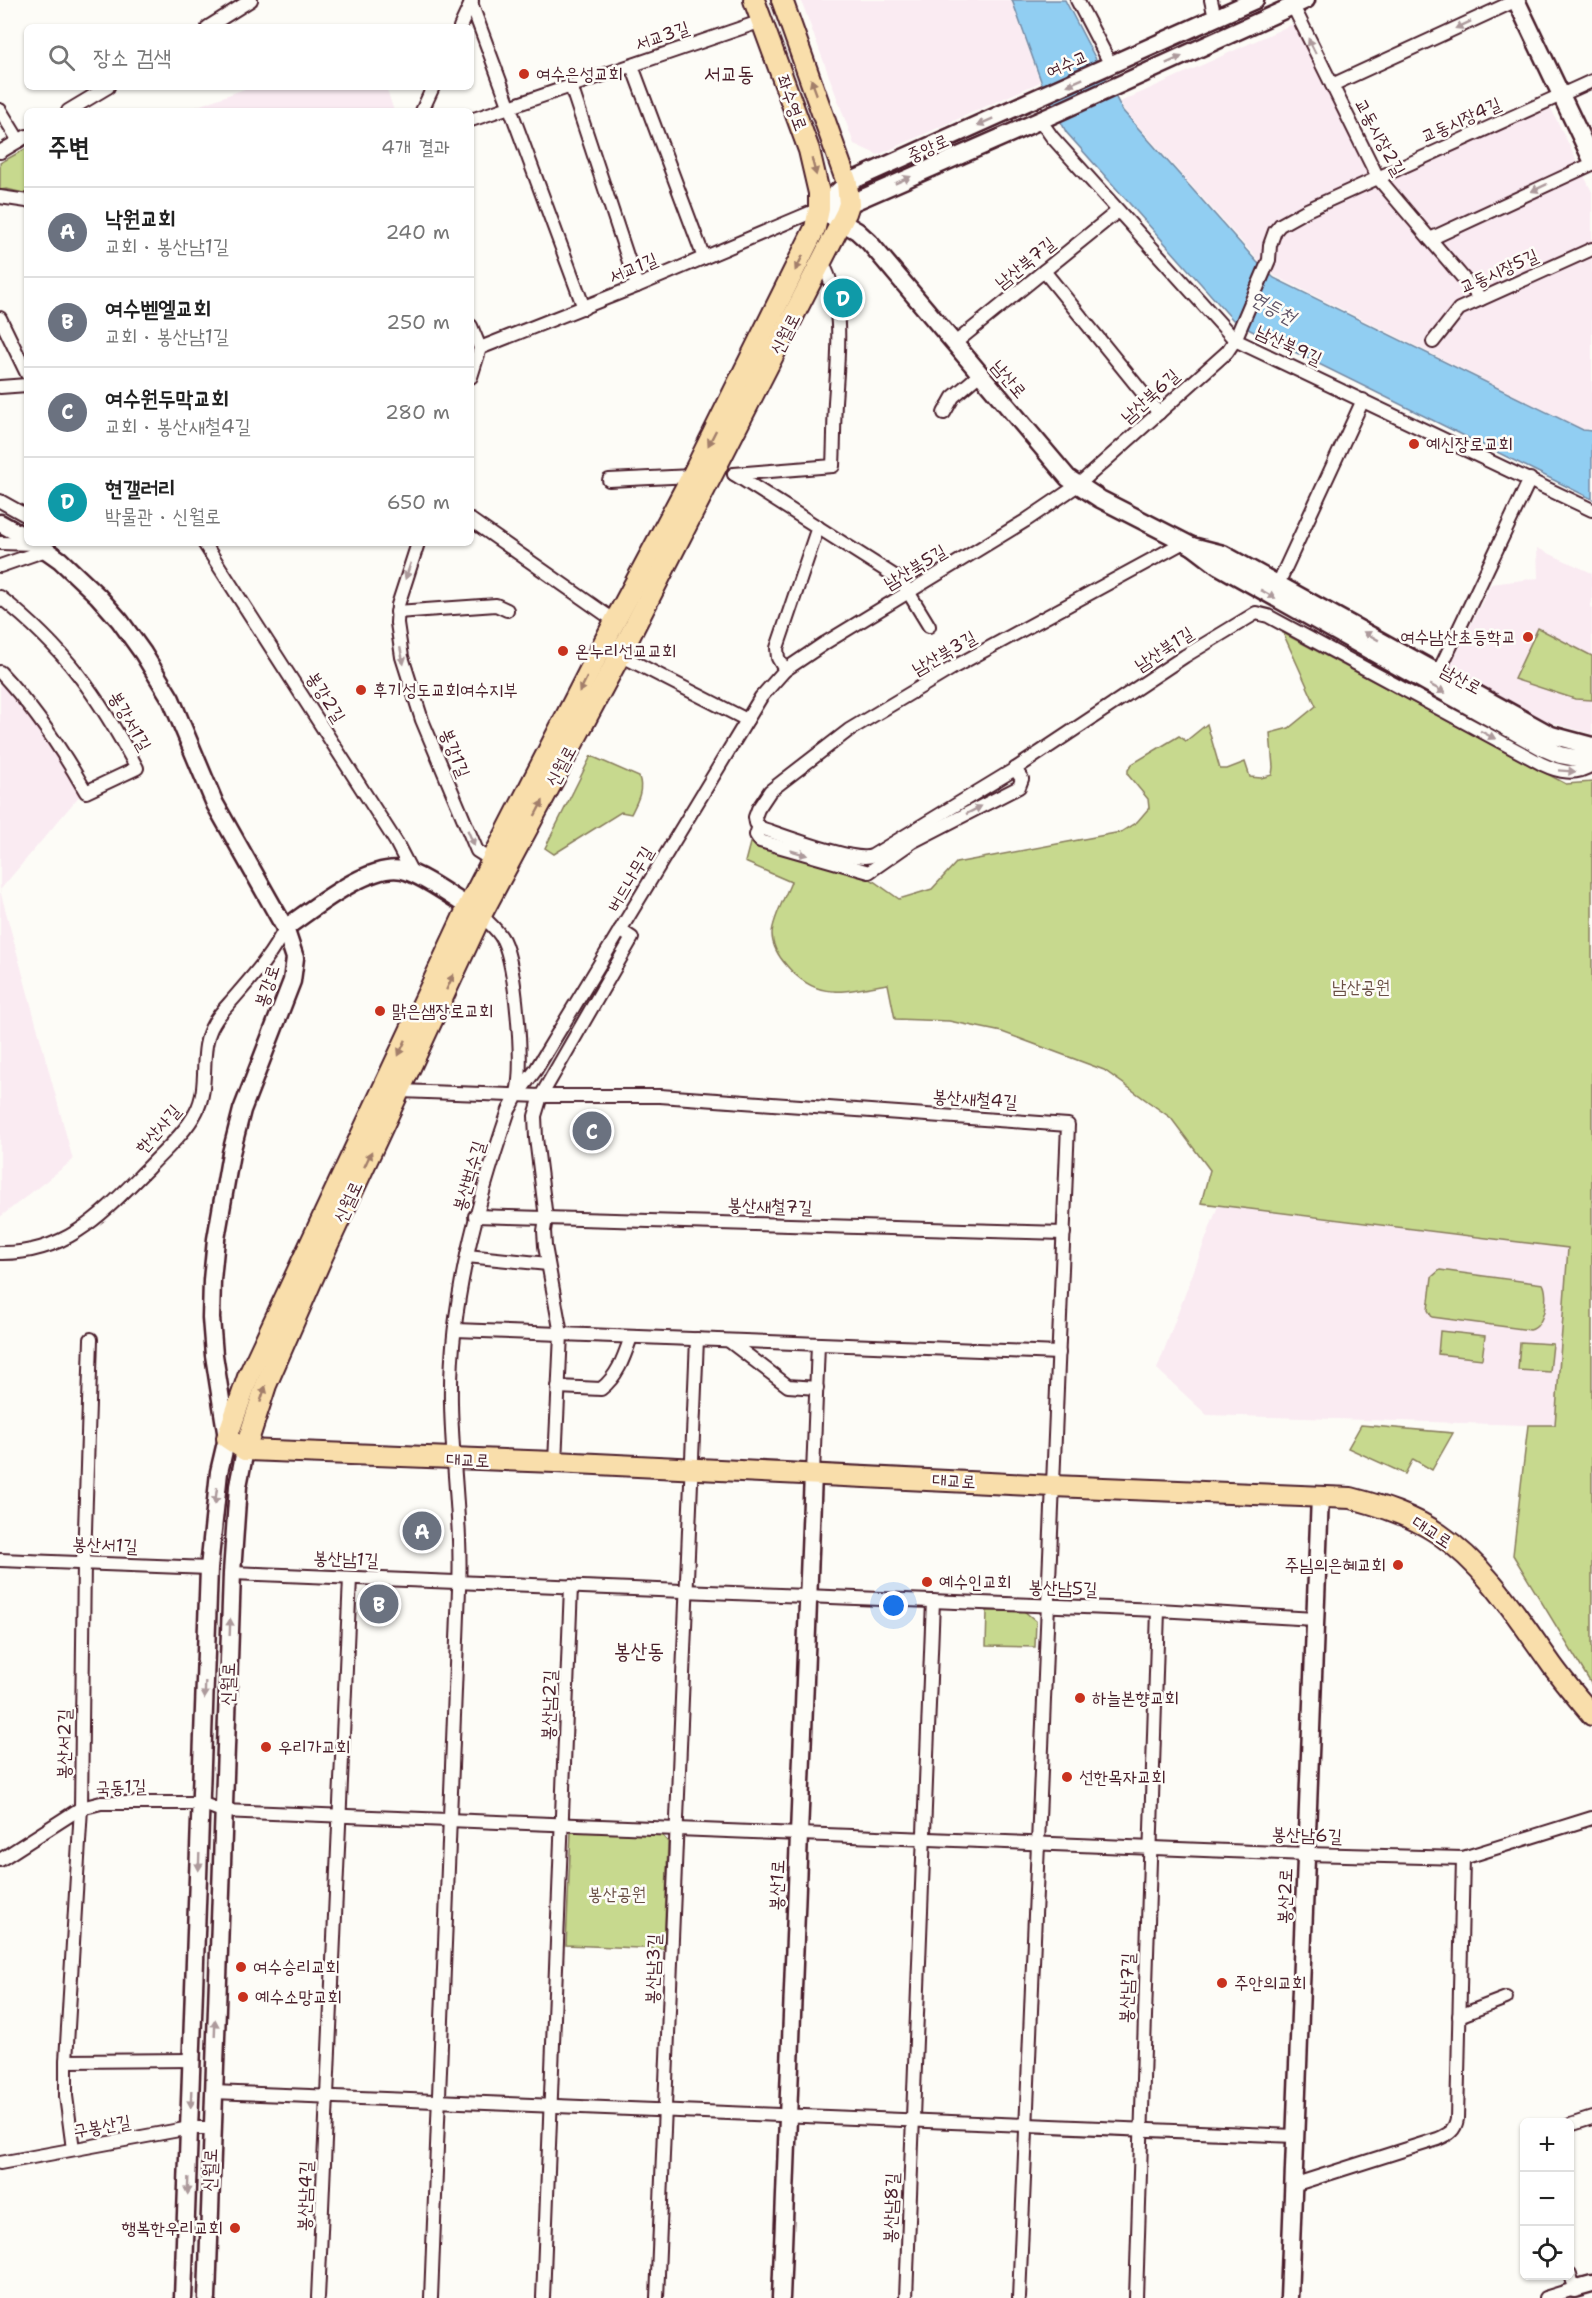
<!DOCTYPE html>
<html lang="ko">
<head>
<meta charset="utf-8">
<style>
  :root { --surface:#fff; --page:#f2f2f2; --text:#222; --muted:#767676; --line:#e0e0e0; --accent:#c8321e }
  body { margin:0; font-family:"Shantell Sans","Poor Story",sans-serif; background:var(--page); color:var(--text) }
  .controls { position:absolute; right:18px; bottom:18px; display:grid; overflow:hidden; border-radius:9px; box-shadow:0 2px 4px #0004 }
  .controls button { width:54px; height:54px; display:grid; place-items:center; padding:0; border:0; border-bottom:2px solid var(--line); background:var(--surface); color:var(--text); font:30px sans-serif }
  .you { position:absolute; left:894px; top:1606px; width:21px; height:21px; margin:-15px; border:4px solid #fff; border-radius:50%; background:#1a73e8; box-shadow:0 0 0 9px #1a73e833 }
  .badge { display:grid; place-items:center; width:39px; height:39px; border-radius:50%; background:var(--accent); color:#fff; font-size:20px; font-weight:700 }
  .pin { position:absolute; translate:-50% -50%; border:3px solid #fff; box-shadow:0 2px 6px #0006 }
  .list { margin:0; padding:0; list-style:none }
  h2 { display:flex; justify-content:space-between; align-items:center; height:78px; margin:0; padding:0 24px; font-size:26px }
  h2 small { font-size:20px; font-weight:400; color:var(--muted) }
  .list li { display:grid; grid-template-columns:39px 1fr auto; gap:18px; align-items:center; box-sizing:border-box; height:90px; padding:0 24px; border-top:2px solid var(--line) }
  .list b { display:block; font-size:22px; white-space:nowrap }
  .list p { margin:0; font-size:20px; white-space:nowrap; color:var(--muted) }
  .list em { font-size:20px; font-style:normal; color:var(--muted) }
  .icon { flex:none; width:33px; height:33px; fill:none; stroke:currentColor; stroke-width:2; stroke-linecap:round; stroke-linejoin:round }
  .map { position:relative; flex:none; width:1592px; height:2298px; overflow:hidden }
  .search { position:absolute; background:var(--surface); box-shadow:0 2px 4px #0004; left:24px; top:24px; width:450px; height:66px; display:flex; align-items:center; gap:15px; box-sizing:border-box; padding:0 21px; border-radius:9px; color:var(--muted); font-size:22px }
  .panel { position:absolute; background:var(--surface); box-shadow:0 2px 4px #0004; left:24px; top:108px; width:450px; height:438px; border-radius:9px }
  .map>svg:first-child { display:block }
</style>
</head>
<body>
<div class="map">
<svg width="1592" height="2298" viewBox="0 0 1592 2298">
  <rect width="100%" height="100%" fill="#fdfcf7"/>
  <filter id="ink" filterUnits="userSpaceOnUse"><feTurbulence type="fractalNoise" baseFrequency=".0167" numOctaves="2"/><feDisplacementMap in="SourceGraphic" scale="12" xChannelSelector="R" yChannelSelector="G"/><feConvolveMatrix kernelMatrix="1 2 1 2 8 2 1 2 1" color-interpolation-filters="sRGB"/></filter>
  <g filter="url(#ink)">
    <!-- built -->
    <g fill="#faebf2">
      <polygon points="801,0 1011,0 1040,82 878,155 854,144"/>
      <polygon points="1295,23 1374,186 1550,106 1592,192 1592,429 1583,429 1275,276 1258,260 1124,110 1120,102"/>
      <polygon points="250,87 386,87 394,111 184,111"/>
      <polygon points="1537,548 1592,573 1592,602 1590,607 1592,608 1592,734 1549,722 1457,675 1450,667 1491,584 1538,578"/>
      <polygon points="0,682 48,738 81,794 0,890 73,1160 0,1217"/>
      <polygon points="1218,1206 1568,1248 1555,1426 1207,1415 1157,1369"/>
    </g>
    <!-- green -->
    <g fill="#c7d98e" stroke="#887c5c" stroke-width="1.5">
      <polygon points="27,148 27,194 7,189 0,190 0,163"/>
      <polygon points="1538,628 1592,656 1592,700 1575,699 1514,679"/>
      <path d="M1283,633l283,151 26,-2v903l-79,-130 15,-130h27l13,-177 -367,-45 9,-33 -39,-52 -67,-48 -102,-38 -53,-11 -54,-2 -7,-35c-42,6 -69,19 -101,-18 -8,-9 -15,-20 -15,-32 0,-14 14,-39 19,-52l-46,-20 5,-19 119,35 30,21 33,-10 24,-26 165,-31 16,-10 12,-14 -1,-9 -20,-24v-5l4,-6 47,-28 7,5 21,-17 13,45h7l18,-7 5,15 11,1 11,-3 1,-8 -3,-34 19,-5 27,-22z"/>
      <path d="M591,756l48,21c5,13 -2,25 -8,37l-10,-2 -67,42 -9,-6z"/>
      <path d="M1440,1270l103,14c6,10 2,43 -13,46l-98,-13 -4,-7 4,-33z"/>
      <polygon points="1440,1331 1485,1336 1482,1359 1438,1354"/>
      <polygon points="1520,1342 1553,1344 1550,1372 1518,1370"/>
      <polygon points="1361,1425 1453,1433 1432,1470 1413,1459 1405,1474 1348,1448"/>
      <polygon points="987,1611 1024,1611 1036,1621 1035,1647 986,1646"/>
      <polygon points="571,1831 662,1835 668,1842 664,1949 566,1945"/>
    </g>
    <!-- water -->
    <polygon fill="#91cef2" stroke="#7588a2" stroke-width="1.5" points="1012,0 1065,0 1123,111 1257,262 1274,278 1583,430 1592,431 1592,499 1250,330 1233,320 1066,132 1041,81"/>
    <g fill="none" stroke-linecap="round" stroke-linejoin="round">
      <defs>
        <g id="minor">
          <polyline points="470,0 584,308"/>
          <polyline points="1077,0 1111,65"/>
          <polyline points="1211,0 1215,18"/>
          <polyline points="1293,6 1378,178 1481,299"/>
          <polyline points="208,27 251,0"/>
          <polyline points="460,27 472,1"/>
          <polyline points="632,66 704,258"/>
          <polyline points="1332,85 1517,0"/>
          <polyline points="571,86 637,286"/>
          <polyline points="0,110 19,141"/>
          <polyline points="68,111 108,87"/>
          <polyline points="422,111 433,87"/>
          <polyline points="471,120 762,21"/>
          <polyline points="1040,120 1052,137 1235,340 1592,510"/>
          <polyline points="0,152 27,136"/>
          <polyline points="0,197 27,201"/>
          <polyline points="1430,239 1592,164"/>
          <polyline points="1044,271 1159,413"/>
          <polyline points="0,318 27,374"/>
          <polyline points="471,326 480,348"/>
          <polyline points="1433,342 1459,309 1592,249"/>
          <polyline points="955,343 1118,211"/>
          <polyline points="480,348 637,286 819,209"/>
          <polyline points="471,377 480,348"/>
          <polyline points="0,387 27,385"/>
          <polyline points="944,413 953,397 980,374"/>
          <path d="M734,474l99,-8c1,-21 1,-43 2,-64 3,-47 10,-98 -13,-140"/>
          <polyline points="734,474 901,580 929,626"/>
          <polyline points="609,480 692,476"/>
          <polyline points="0,501 27,516"/>
          <polyline points="471,520 615,621"/>
          <path d="M1184,542l-230,125 -105,63 -79,61 -12,18 -3,8 1,6 5,5c21,7 94,35 111,28l143,-87 170,-113 71,-43 12,3 274,148c17,8 33,12 50,1"/>
          <polyline points="0,543 36,544"/>
          <polyline points="204,543 396,842 412,873"/>
          <polyline points="418,543 398,605 397,623 402,657 422,720 477,851 493,861"/>
          <polyline points="0,566 46,550"/>
          <polyline points="1278,584 1363,400"/>
          <path d="M0,597c66,52 98,99 137,171l-51,24c-25,-44 -52,-84 -86,-120"/>
          <polyline points="397,612 496,605 507,610"/>
          <polyline points="620,655 747,720"/>
          <polyline points="785,670 778,658 777,648 818,527"/>
          <polyline points="1438,673 1530,479"/>
          <polyline points="759,826 756,835 760,841 869,872 912,842 1019,787 1022,779 1015,769"/>
          <polyline points="400,1091 541,1096 660,1096 1068,1125 1019,2298"/>
          <polyline points="517,1095 535,1071 761,697 785,670 825,643 1025,521 1078,485 1227,352 1235,340 1269,260 1270,245 1275,231 1280,225 1307,210 1592,81"/>
          <polyline points="475,1216 1064,1233"/>
          <path d="M0,1253c68,1 104,-41 149,-86 16,-17 36,-34 47,-55 15,-28 1,-61 18,-89 5,-9 13,-17 20,-25 19,-22 38,-43 51,-70"/>
          <polyline points="467,1256 548,1264"/>
          <polyline points="455,1330 1059,1353"/>
          <polyline points="729,1341 788,1386 817,1388"/>
          <path d="M558,1387l43,2c17,-13 23,-32 30,-52"/>
          <polyline points="555,1462 561,1334 545,1246 544,1231 546,1218 536,1138 535,1116 541,1096 632,938 620,930"/>
          <polyline points="813,1474 818,1344"/>
          <polyline points="0,1560 209,1568"/>
          <polyline points="232,1573 1158,1610 1315,1619"/>
          <polyline points="0,1860 81,1808 101,1803 201,1803 222,1811 1306,1854 1463,1858 1592,1818"/>
          <polyline points="1459,2016 1506,1998"/>
          <polyline points="66,2061 193,2060"/>
          <polyline points="213,2092 1295,2136"/>
          <polyline points="1570,2125 1592,2118"/>
          <polyline points="73,2149 66,2096 66,2061 81,1808 84,1562 91,1339"/>
          <polyline points="0,2163 190,2128 211,2128"/>
          <path d="M1293,2185l145,-46c11,-5 17,-8 19,-20l6,-261"/>
          <polyline points="318,2298 350,1578"/>
          <path d="M431,2298c9,-236 19,-473 28,-709 3,-62 -7,-124 -8,-186 -2,-101 26,-199 58,-293 3,-5 7,-11 8,-17 7,-29 -1,-126 -14,-153 -5,-10 -14,-17 -22,-25"/>
          <polyline points="543,2298 571,1586"/>
          <polyline points="657,2298 697,1339"/>
          <polyline points="906,2298 933,1601"/>
          <polyline points="1136,2298 1158,1610"/>
          <polyline points="1545,2298 1574,2289 1570,2274"/>
        </g>
        <g id="tertiary">
          <polyline points="1516,0 1592,160"/>
          <polyline points="819,209 849,204 1050,116 1306,0"/>
          <polyline points="819,209 847,183 1255,0"/>
          <polyline points="831,216 857,231 869,242 1068,478 1100,499 1192,546"/>
          <polyline points="0,523 27,538"/>
          <polyline points="36,543 60,560 98,596 120,621 143,653 171,699 215,804 285,928 295,958 292,981 242,1110 231,1153 216,1239 212,1280 211,1318 214,1355 227,1438 219,1472 209,1568 183,2298"/>
          <polyline points="1592,746 1551,735 1223,554 1192,546 1217,565 1546,749 1560,755 1592,761"/>
          <path d="M285,928c27,-18 83,-65 117,-58 20,4 57,32 76,43"/>
          <polyline points="1574,2289 1592,2284"/>
          <polyline points="207,2298 232,1573 238,1486 245,1450"/>
          <polyline points="781,2298 813,1474"/>
          <polyline points="1289,2298 1320,1496"/>
        </g>
        <g id="primary">
          <path d="M754,0l55,150 10,43v16l-4,19 -123,248 -77,145 -147,286 -220,470 -21,61 18,12 310,12 498,24 298,12c31,8 62,18 88,36 47,32 78,82 110,127 13,19 28,36 43,54"/>
          <polyline points="245,1450 266,1385 322,1257 481,915 620,655 846,213 849,204 847,183 782,0"/>
        </g>
      </defs>
      <!-- minor casing -->
      <use href="#minor" stroke="#4a1f2b" stroke-width="16"/>
      <!-- tertiary casing -->
      <use href="#tertiary" stroke="#4a1f2b" stroke-width="21"/>
      <!-- primary casing -->
      <use href="#primary" stroke="#4a1f2b" stroke-width="24"/>
      <!-- minor -->
      <use href="#minor" stroke="#fdfcf7" stroke-width="12"/>
      <!-- tertiary -->
      <use href="#tertiary" stroke="#fdfcf7" stroke-width="16"/>
      <!-- primary -->
      <use href="#primary" stroke="#f9deab" stroke-width="20"/>
    </g>
    <!-- one-way arrows -->
    <defs><path id="oneway-solid" d="M-6-.8H1V-3.2L6.5 0L1 3.2V.8H-6Z" transform="scale(1.5)"/></defs>
    <g fill="#ac999b">
      <use href="#oneway-solid" transform="translate(1463 25) rotate(155)"/>
      <use href="#oneway-solid" transform="translate(1312 46) rotate(-116)"/>
      <use href="#oneway-solid" transform="translate(1174 60) rotate(-24)"/>
      <use href="#oneway-solid" transform="translate(1075 82) rotate(156)"/>
      <use href="#oneway-solid" transform="translate(985 122) rotate(156)"/>
      <use href="#oneway-solid" transform="translate(903 180) rotate(-24)"/>
      <use href="#oneway-solid" transform="translate(1539 188) rotate(155)"/>
      <use href="#oneway-solid" transform="translate(408 571) rotate(109)"/>
      <use href="#oneway-solid" transform="translate(1268 594) rotate(29)"/>
      <use href="#oneway-solid" transform="translate(1371 636) rotate(-151)"/>
      <use href="#oneway-solid" transform="translate(402 656) rotate(78)"/>
      <use href="#oneway-solid" transform="translate(1438 689) rotate(29)"/>
      <use href="#oneway-solid" transform="translate(1488 735) rotate(28)"/>
      <use href="#oneway-solid" transform="translate(1567 771) rotate(4)"/>
      <use href="#oneway-solid" transform="translate(974 810) rotate(-27)"/>
      <use href="#oneway-solid" transform="translate(471 838) rotate(67)"/>
      <use href="#oneway-solid" transform="translate(799 853) rotate(17)"/>
      <use href="#oneway-solid" transform="translate(216 1496) rotate(97)"/>
      <use href="#oneway-solid" transform="translate(230 1627) rotate(-88)"/>
      <use href="#oneway-solid" transform="translate(205 1690) rotate(92)"/>
      <use href="#oneway-solid" transform="translate(199 1862) rotate(92)"/>
      <use href="#oneway-solid" transform="translate(215 2028) rotate(-88)"/>
      <use href="#oneway-solid" transform="translate(191 2099) rotate(92)"/>
      <use href="#oneway-solid" transform="translate(188 2186) rotate(92)"/>
    </g>
    <g fill="#a27e6b">
      <use href="#oneway-solid" transform="translate(814 87) rotate(-110)"/>
      <use href="#oneway-solid" transform="translate(814 167) rotate(75)"/>
      <use href="#oneway-solid" transform="translate(799 263) rotate(117)"/>
      <use href="#oneway-solid" transform="translate(712 438) rotate(117)"/>
      <use href="#oneway-solid" transform="translate(583 685) rotate(117)"/>
      <use href="#oneway-solid" transform="translate(539 808) rotate(-62)"/>
      <use href="#oneway-solid" transform="translate(450 982) rotate(-65)"/>
      <use href="#oneway-solid" transform="translate(402 1048) rotate(115)"/>
      <use href="#oneway-solid" transform="translate(368 1159) rotate(-65)"/>
      <use href="#oneway-solid" transform="translate(263 1394) rotate(-72)"/>
    </g>
  </g>
  <!-- markers -->
  <g fill="#c8321e" stroke="#fdfcf7" stroke-width="2">
    <circle cx="524" cy="74" r="6"/>
    <circle cx="1414" cy="444" r="6"/>
    <circle cx="1528" cy="637" r="6"/>
    <circle cx="563" cy="651" r="6"/>
    <circle cx="361" cy="690" r="6"/>
    <circle cx="380" cy="1011" r="6"/>
    <circle cx="1398" cy="1565" r="6"/>
    <circle cx="927" cy="1582" r="6"/>
    <circle cx="1080" cy="1698" r="6"/>
    <circle cx="266" cy="1747" r="6"/>
    <circle cx="1067" cy="1777" r="6"/>
    <circle cx="241" cy="1967" r="6"/>
    <circle cx="1222" cy="1983" r="6"/>
    <circle cx="243" cy="1997" r="6"/>
    <circle cx="235" cy="2228" r="6"/>
  </g>
  <g text-anchor="middle" stroke-width="5" stroke-linejoin="round" paint-order="stroke">
    <!-- street labels -->
    <g font-size="18" fill="#4a1f2b" stroke="#fdfcf7">
      <text transform="translate(662 36) rotate(-19)" y="6">서교3길</text>
      <text transform="translate(1067 64) rotate(-24)" y="6">여수교</text>
      <text transform="translate(792 103) rotate(70)" y="6">좌수영로</text>
      <text transform="translate(1461 120) rotate(-24)" y="6">교동시장4길</text>
      <text transform="translate(1380 137) rotate(61)" y="6">교동시장2길</text>
      <text transform="translate(928 148) rotate(-24)" y="6">중앙로</text>
      <text transform="translate(1025 263) rotate(-39)" y="6">남산북7길</text>
      <text transform="translate(633 268) rotate(-23)" y="6">서교1길</text>
      <text transform="translate(1499 271) rotate(-24)" y="6">교동시장5길</text>
      <text transform="translate(785 334) rotate(-63)" y="6">신월로</text>
      <text transform="translate(1289 345) rotate(25)" y="6">남산북9길</text>
      <text transform="translate(1009 379) rotate(50)" y="6">남산로</text>
      <text transform="translate(1150 396) rotate(-42)" y="6">남산북6길</text>
      <text transform="translate(915 567) rotate(-31)" y="6">남산북5길</text>
      <text transform="translate(1164 649) rotate(-33)" y="6">남산북1길</text>
      <text transform="translate(944 653) rotate(-30)" y="6">남산북3길</text>
      <text transform="translate(1461 679) rotate(29)" y="6">남산로</text>
      <text transform="translate(326 697) rotate(58)" y="6">봉강2길</text>
      <text transform="translate(130 721) rotate(60)" y="6">봉강서1길</text>
      <text transform="translate(455 753) rotate(68)" y="6">봉강1길</text>
      <text transform="translate(561 766) rotate(-62)" y="6">신월로</text>
      <text transform="translate(630 879) rotate(-59)" y="6">버드나무길</text>
      <text transform="translate(267 986) rotate(-72)" y="6">봉강로</text>
      <text transform="translate(975 1099) rotate(4)" y="6">봉산새철4길</text>
      <text transform="translate(158 1129) rotate(-49)" y="6">한산사길</text>
      <text transform="translate(469 1176) rotate(-73)" y="6">봉산벅수길</text>
      <text transform="translate(348 1202) rotate(-65)" y="6">신월로</text>
      <text transform="translate(770 1206) rotate(2)" y="6">봉산새철7길</text>
      <text transform="translate(468 1460) rotate(2)" y="6">대교로</text>
      <text transform="translate(954 1481) rotate(3)" y="6">대교로</text>
      <text transform="translate(1432 1532) rotate(33)" y="6">대교로</text>
      <text transform="translate(105 1545) rotate(2)" y="6">봉산서1길</text>
      <text transform="translate(346 1559) rotate(2)" y="6">봉산남1길</text>
      <text transform="translate(1063 1588) rotate(2)" y="6">봉산남5길</text>
      <text transform="translate(228 1684) rotate(-88)" y="6">신월로</text>
      <text transform="translate(549 1705) rotate(-88)" y="6">봉산남2길</text>
      <text transform="translate(64 1744) rotate(-89)" y="6">봉산서2길</text>
      <text transform="translate(121 1787) rotate(-2)" y="6">국동1길</text>
      <text transform="translate(1307 1835) rotate(2)" y="6">봉산남6길</text>
      <text transform="translate(777 1885) rotate(-88)" y="6">봉산1로</text>
      <text transform="translate(1285 1896) rotate(-88)" y="6">봉산2로</text>
      <text transform="translate(653 1969) rotate(-88)" y="6">봉산남3길</text>
      <text transform="translate(1127 1988) rotate(-88)" y="6">봉산남7길</text>
      <text transform="translate(102 2126) rotate(-10)" y="6">구봉산길</text>
      <text transform="translate(210 2170) rotate(-88)" y="6">신월로</text>
      <text transform="translate(305 2196) rotate(-88)" y="6">봉산남4길</text>
      <text transform="translate(891 2208) rotate(-88)" y="6">봉산남8길</text>
    </g>
    <!-- poi labels -->
    <g font-size="18" fill="#4a1f2b" stroke="#fdfcf7" text-anchor="start">
      <text x="536" y="80">여수은성교회</text>
      <text x="1426" y="450">예신장로교회</text>
      <text x="1516" y="643" text-anchor="end">여수남산초등학교</text>
      <text x="575" y="657">온누리선교교회</text>
      <text x="373" y="696">후기성도교회여수지부</text>
      <text x="392" y="1017">맑은샘장로교회</text>
      <text x="1386" y="1571" text-anchor="end">주님의은혜교회</text>
      <text x="939" y="1588">예수인교회</text>
      <text x="1092" y="1704">하늘본향교회</text>
      <text x="278" y="1753">우리가교회</text>
      <text x="1079" y="1783">선한목자교회</text>
      <text x="253" y="1973">여수승리교회</text>
      <text x="1234" y="1989">주안의교회</text>
      <text x="255" y="2003">예수소망교회</text>
      <text x="223" y="2234" text-anchor="end">행복한우리교회</text>
    </g>
    <!-- park labels -->
    <g font-size="18" fill="#694e44" stroke="#fdfcf7">
      <text x="1361" y="993">남산공원</text>
      <text x="617" y="1900">봉산공원</text>
    </g>
    <!-- water labels -->
    <g font-size="20" font-style="italic" fill="#5f5467" stroke="#fdfcf7">
      <text transform="translate(1273 307) rotate(29)" y="7">연등천</text>
    </g>
    <!-- quarter labels -->
    <g font-size="21" fill="#4a1f2b" stroke="#fdfcf7">
      <text x="729" y="81">서교동</text>
      <text x="639" y="1658">봉산동</text>
    </g>
  </g>
</svg>
<div class="controls">
<button>+</button>
<button>−</button>
<button><svg class="icon" aria-label="locate" viewBox="0 0 24 24"><circle cx="12" cy="12" r="6"/><path d="M12 2v4M12 18v4M2 12h4M18 12h4"/></svg></button>
</div>
<div class="you"></div>
<div class="pin badge" style="left:422px;top:1531px;background:#6b7280">A</div>
<div class="pin badge" style="left:379px;top:1604px;background:#6b7280">B</div>
<div class="pin badge" style="left:592px;top:1131px;background:#6b7280">C</div>
<div class="pin badge" style="left:843px;top:298px;background:#0f9aa8">D</div>
<div class="search"><svg class="icon" aria-label="search" viewBox="0 0 24 24"><circle cx="10" cy="10" r="6"/><path d="M15 15l6 6"/></svg>장소 검색</div>
<section class="panel">
<h2>주변<small>4개 결과</small></h2>
<ul class="list">
<li><span class="badge" style="background:#6b7280">A</span><div><b>낙원교회</b><p>교회 · 봉산남1길</p></div><em>240 m</em></li>
<li><span class="badge" style="background:#6b7280">B</span><div><b>여수벧엘교회</b><p>교회 · 봉산남1길</p></div><em>250 m</em></li>
<li><span class="badge" style="background:#6b7280">C</span><div><b>여수원두막교회</b><p>교회 · 봉산새철4길</p></div><em>280 m</em></li>
<li><span class="badge" style="background:#0f9aa8">D</span><div><b>현갤러리</b><p>박물관 · 신월로</p></div><em>650 m</em></li>
</ul>
</section>
</div>
</body>
</html>
